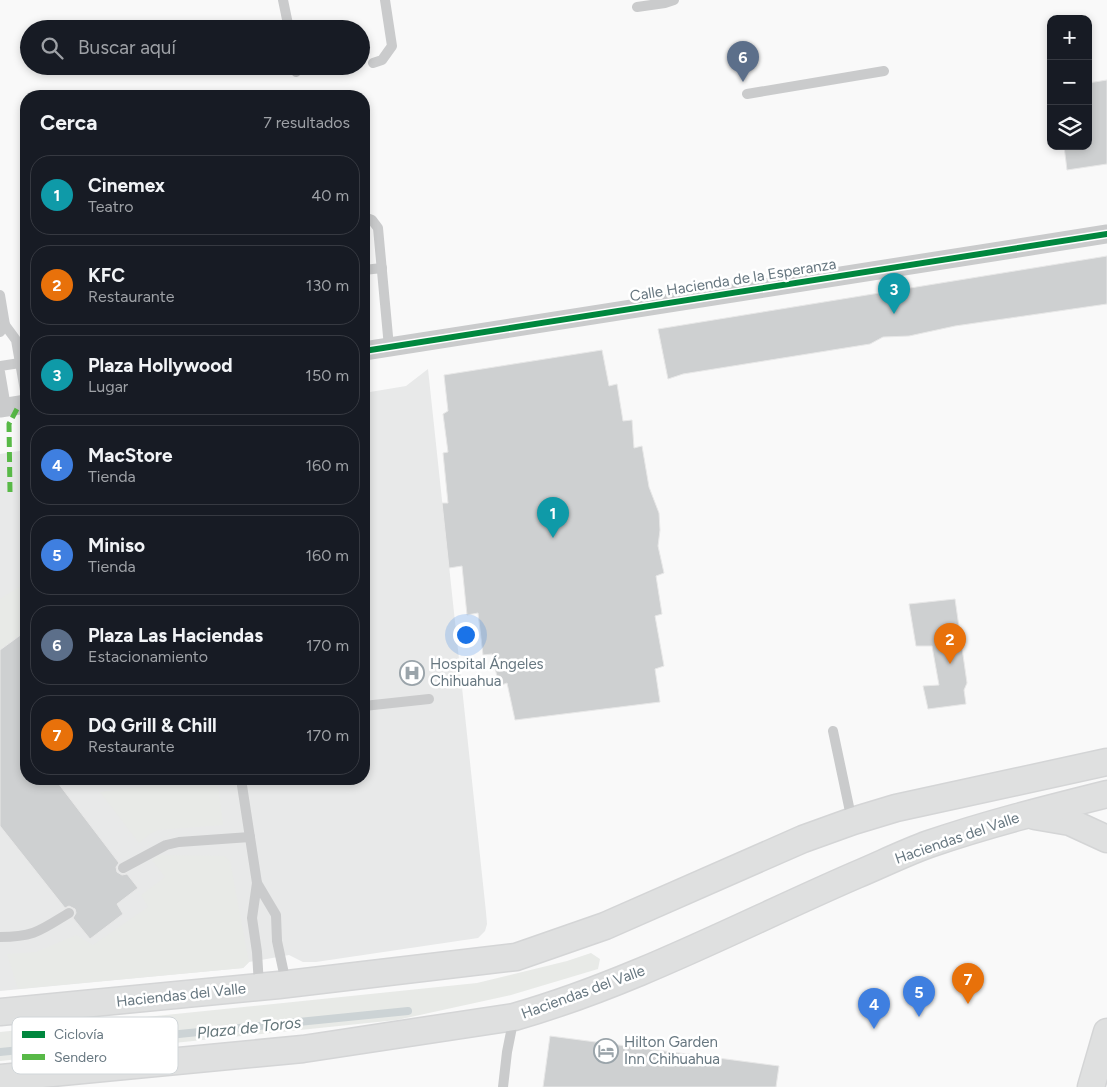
<!DOCTYPE html>
<html lang="es">
<head>
<meta charset="utf-8">
<style>
  :root { --surface:#171b24; --page:#242831; --text:#f1f3f6; --muted:#9ea1a6; --line:#363941; --accent:#9aa4aa }
  body { margin:0; font-family:Figtree,sans-serif; background:var(--page); color:var(--text) }
  .controls { position:absolute; right:15px; top:15px; display:grid; overflow:hidden; border-radius:10px; box-shadow:0 2px 8px #0003 }
  .controls button { width:45px; height:45px; display:grid; place-items:center; padding:0; border:0; border-bottom:1px solid var(--line); background:var(--surface); color:var(--text); font:25px sans-serif }
  .you { position:absolute; left:465px; top:634px; width:18px; height:18px; margin:-12px; border:4px solid #fff; border-radius:50%; background:#1a73e8; box-shadow:0 0 0 8px #1a73e833 }
  .badge { display:grid; place-items:center; width:32px; height:32px; border-radius:50%; background:var(--accent); color:#fff; font-size:16px; font-weight:700 }
  .pin { position:absolute; translate:-50% -41px; filter:drop-shadow(0 1px 2px #0008) }
  .pin::after { content:''; position:absolute; top:26px; width:18px; height:15px; background:inherit; clip-path:polygon(0 0,100% 0,50% 100%) }
  .list { margin:0; padding:0; list-style:none }
  h2 { display:flex; justify-content:space-between; align-items:center; height:65px; margin:0; padding:0 20px; font-size:21px }
  h2 small { font-size:16px; font-weight:400; color:var(--muted) }
  .list li { display:grid; grid-template-columns:32px 1fr auto; gap:15px; align-items:center; box-sizing:border-box; height:80px; margin:0 10px 10px; padding:0 10px; border:1px solid var(--line); border-radius:20px }
  .list b { display:block; font-size:19px; white-space:nowrap }
  .list p { margin:0; font-size:16px; white-space:nowrap; color:var(--muted) }
  .list em { font-size:16px; font-style:normal; color:var(--muted) }
  .icon { flex:none; width:28px; height:28px; fill:none; stroke:currentColor; stroke-width:2; stroke-linecap:round; stroke-linejoin:round }
  .map { position:relative; flex:none; width:1107px; height:1087px; overflow:hidden }
  .search { position:absolute; background:var(--surface); box-shadow:0 2px 8px #0003; left:20px; top:20px; width:350px; height:55px; display:flex; align-items:center; gap:12px; box-sizing:border-box; padding:0 18px; border-radius:28px; color:var(--muted); font-size:19px }
  .panel { position:absolute; background:var(--surface); box-shadow:0 2px 8px #0003; left:20px; top:90px; width:350px; height:695px; border-radius:20px }
  .map>svg:first-child { display:block }
</style>
</head>
<body>
<div class="map">
<svg width="1107" height="1087" viewBox="0 0 1107 1087">
  <rect width="100%" height="100%" fill="#f9f9f9"/>
  <!-- built -->
  <polygon fill="#e8e9e9" points="428,369 486,912 487,924 485,931 478,938 316,962 303,962 289,955 249,962 243,968 0,991 0,454 26,450 26,779 364,779 364,393 406,386"/>
  <!-- green -->
  <g fill="#e8eae7">
    <polygon points="26,580 26,631 0,650 0,599 22,585"/>
    <polygon points="178,779 214,779 218,785 223,825 158,830 150,834 139,843 100,792 140,787 155,782"/>
    <polygon points="159,855 224,856 230,861 249,962 243,968 18,989 7,954 36,952 76,935 93,945 148,907 141,895 165,877 152,860"/>
    <polygon points="591,953 600,959 598,969 511,995 397,1020 0,1061 0,1032 477,983 567,961"/>
  </g>
  <g fill="none" stroke-linecap="round" stroke-linejoin="round">
    <!-- stream -->
    <polyline stroke="#ccd3d5" stroke-width="8" points="0,1052 408,1011"/>
  </g>
  <!-- building -->
  <g fill="#ced0d1" stroke="#e8e8e8">
    <polygon points="1107,80 1107,164 1067,170 1064,146 1088,146 1088,83"/>
    <polygon points="1107,256 1107,304 955,326 909,336 883,337 870,344 683,374 668,379 658,329"/>
    <polygon points="602,350 609,386 617,384 623,421 632,420 634,448 642,446 649,487 659,513 660,530 658,546 664,573 656,576 662,614 655,616 664,666 655,669 660,702 515,720 507,683 499,686 492,654 483,655 478,613 467,615 462,566 449,568 442,503 448,503 443,453 448,452 443,414 448,411 444,375"/>
    <polygon points="955,599 967,683 964,690 966,704 928,709 923,686 939,685 932,646 916,646 909,604"/>
    <polygon points="26,631 26,779 55,779 119,863 116,867 117,872 122,875 127,874 138,888 117,904 123,914 90,939 73,918 76,913 75,909 69,906 65,908 0,826 0,650"/>
    <polygon points="550,1036 779,1066 776,1087 543,1087"/>
  </g>
  <g fill="none" stroke-linecap="round" stroke-linejoin="round">
    <defs>
      <g id="secondary">
        <polyline points="1035,816 1070,822 1107,839"/>
        <polyline points="0,1012 279,985 516,957 605,926 803,839 853,821 896,808 1107,762"/>
        <path d="M0,1078l303,-29 211,-32c119,-34 229,-93 342,-142 24,-10 48,-22 73,-31 58,-20 118,-35 178,-50"/>
        <polyline points="1091,1087 1107,1032"/>
      </g>
    </defs>
    <!-- secondary casing -->
    <use href="#secondary" stroke="#d4d5d6" stroke-width="29"/>
    <!-- service -->
    <g stroke="#cacbcc" stroke-width="10">
      <polyline points="283,0 289,29"/>
      <polyline points="637,7 665,3 674,0"/>
      <polyline points="373,63 382,60 392,46 385,0"/>
      <polyline points="295,66 296,72"/>
      <polyline points="747,94 884,71"/>
      <polyline points="364,217 372,220 378,228 389,347"/>
      <polyline points="364,270 382,268"/>
      <polyline points="0,295 5,325"/>
      <polyline points="0,332 5,325 16,340 26,396"/>
      <polyline points="0,366 20,363"/>
      <polyline points="0,372 6,407"/>
      <polyline points="364,706 429,699"/>
      <polyline points="833,731 852,821"/>
      <polyline points="241,779 257,883 252,918 257,952 259,986"/>
      <polyline points="123,868 166,845 179,842 250,837"/>
      <polyline points="257,883 276,915 277,941 286,983"/>
      <path d="M0,937c35,0 41,-7 69,-24"/>
      <polyline points="503,1087 507,1052 514,1017"/>
    </g>
    <!-- minor -->
    <g stroke="#cacbcc" stroke-width="19">
      <polyline points="364,351 1107,234"/>
      <polyline points="0,408 26,404"/>
    </g>
    <!-- secondary -->
    <use href="#secondary" stroke="#dfe0e0" stroke-width="26"/>
    <!-- quiet -->
    <polyline stroke="#58b947" stroke-width="5" stroke-dasharray="10 5" stroke-linecap="butt" points="10,492 9,424 19,405"/>
    <defs>
      <polyline id="cycleway" points="364,351 1107,234"/>
    </defs>
    <!-- cycleway casing -->
    <use href="#cycleway" stroke="#fff" stroke-width="9"/>
    <!-- cycleway -->
    <use href="#cycleway" stroke="#00873e" stroke-width="6"/>
  </g>
  <!-- icons -->
  <defs>
    <symbol id="hospital-ring" viewBox="-11 -11 22 22"><circle r="9.5" fill="#fff" stroke="#9aa4aa" stroke-width="1.5"/><path d="M-5-5h3v3.5h4V-5h3V5h-3V1.5h-4V5h-3Z" fill="#9aa4aa"/></symbol>
    <symbol id="hotel-ring" viewBox="-11 -11 22 22"><circle r="9.5" fill="#fff" stroke="#9aa4aa" stroke-width="1.5"/><path d="M-6-4.5h1.5V1H6V5H4.5V3h-9V5H-6ZM-4 0a1.8 1.8 0 1 1 3.6 0ZM.5 0V-2.5h3Q6-2.5 6 0Z" fill="#9aa4aa"/></symbol>
  </defs>
  <g fill-rule="evenodd">
    <use href="#hospital-ring" x="398" y="659" width="28" height="28"/>
    <use href="#hotel-ring" x="592" y="1037" width="28" height="28"/>
  </g>
  <g text-anchor="middle" stroke-width="5" stroke-linejoin="round" paint-order="stroke">
    <!-- street labels -->
    <g font-size="15" fill="#677780" stroke="#fff">
      <text transform="translate(733 280) rotate(-9)" y="5">Calle Hacienda de la Esperanza</text>
      <text transform="translate(957 838) rotate(-19)" y="5">Haciendas del Valle</text>
      <text transform="translate(583 992) rotate(-20)" y="5">Haciendas del Valle</text>
      <text transform="translate(181 995) rotate(-6)" y="5">Haciendas del Valle</text>
    </g>
    <!-- poi labels -->
    <g font-size="15" fill="#677780" stroke="#fff" text-anchor="start">
      <text x="430" y="669">Hospital Ángeles<tspan x="430" dy="17">Chihuahua</tspan></text>
      <text x="624" y="1047">Hilton Garden<tspan x="624" dy="17">Inn Chihuahua</tspan></text>
    </g>
    <!-- water labels -->
    <g font-size="16" font-style="italic" fill="#637579" stroke="#fff">
      <text transform="translate(249 1027) rotate(-6)" y="6">Plaza de Toros</text>
    </g>
  </g>
  <!-- legend -->
  <rect x="12" y="1017" width="166" height="57" rx="8" fill="#fff" stroke="#d1d6d9" stroke-width="1"/>
  <rect x="22" y="1031" width="23" height="7" fill="#00873e"/>
  <rect x="22" y="1054" width="23" height="6" fill="#58b947"/>
  <g font-size="14" fill="#677780">
    <text x="54" y="1039">Ciclovía</text>
    <text x="54" y="1062">Sendero</text>
  </g>
</svg>
<div class="controls">
<button>+</button>
<button>−</button>
<button><svg class="icon" aria-label="layers" viewBox="0 0 24 24"><path d="M12 4l9 5-9 5-9-5zM3 14l9 5 9-5"/></svg></button>
</div>
<div class="you"></div>
<div class="pin badge" style="left:553px;top:538px;background:#0f9aa8">1</div>
<div class="pin badge" style="left:950px;top:664px;background:#e8710a">2</div>
<div class="pin badge" style="left:894px;top:314px;background:#0f9aa8">3</div>
<div class="pin badge" style="left:874px;top:1029px;background:#3f7fe0">4</div>
<div class="pin badge" style="left:919px;top:1017px;background:#3f7fe0">5</div>
<div class="pin badge" style="left:743px;top:82px;background:#5c6f8a">6</div>
<div class="pin badge" style="left:968px;top:1004px;background:#e8710a">7</div>
<div class="search"><svg class="icon" aria-label="search" viewBox="0 0 24 24"><circle cx="10" cy="10" r="6"/><path d="M15 15l6 6"/></svg>Buscar aquí</div>
<section class="panel">
<h2>Cerca<small>7 resultados</small></h2>
<ul class="list">
<li><span class="badge" style="background:#0f9aa8">1</span><div><b>Cinemex</b><p>Teatro</p></div><em>40 m</em></li>
<li><span class="badge" style="background:#e8710a">2</span><div><b>KFC</b><p>Restaurante</p></div><em>130 m</em></li>
<li><span class="badge" style="background:#0f9aa8">3</span><div><b>Plaza Hollywood</b><p>Lugar</p></div><em>150 m</em></li>
<li><span class="badge" style="background:#3f7fe0">4</span><div><b>MacStore</b><p>Tienda</p></div><em>160 m</em></li>
<li><span class="badge" style="background:#3f7fe0">5</span><div><b>Miniso</b><p>Tienda</p></div><em>160 m</em></li>
<li><span class="badge" style="background:#5c6f8a">6</span><div><b>Plaza Las Haciendas</b><p>Estacionamiento</p></div><em>170 m</em></li>
<li><span class="badge" style="background:#e8710a">7</span><div><b>DQ Grill &amp; Chill</b><p>Restaurante</p></div><em>170 m</em></li>
</ul>
</section>
</div>
</body>
</html>
